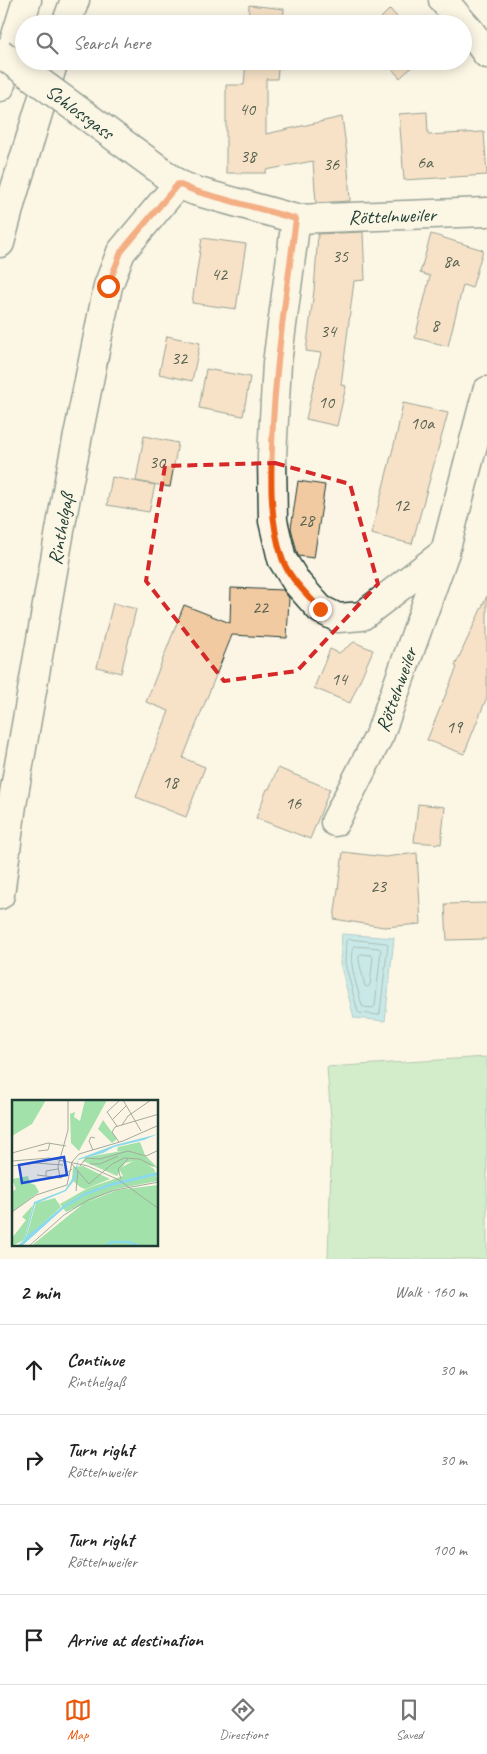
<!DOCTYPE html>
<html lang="en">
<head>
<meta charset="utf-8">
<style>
  :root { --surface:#fff; --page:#f6f6f6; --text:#222; --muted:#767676; --line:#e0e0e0; --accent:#ea580c }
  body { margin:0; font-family:Caveat,sans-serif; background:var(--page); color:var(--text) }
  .stop { position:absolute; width:15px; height:15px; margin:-11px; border:4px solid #ea580c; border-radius:50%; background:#fff }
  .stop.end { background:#ea580c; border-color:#fff; box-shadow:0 1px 5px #0008 }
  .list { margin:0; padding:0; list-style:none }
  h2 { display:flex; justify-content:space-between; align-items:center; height:65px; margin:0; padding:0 20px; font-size:21px }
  h2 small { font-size:16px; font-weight:400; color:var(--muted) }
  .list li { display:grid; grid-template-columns:32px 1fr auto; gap:15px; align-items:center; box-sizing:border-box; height:90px; padding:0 20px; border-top:1px solid var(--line) }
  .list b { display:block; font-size:19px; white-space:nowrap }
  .list p { margin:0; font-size:16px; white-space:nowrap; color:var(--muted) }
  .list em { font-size:16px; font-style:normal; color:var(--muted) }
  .icon { flex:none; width:28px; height:28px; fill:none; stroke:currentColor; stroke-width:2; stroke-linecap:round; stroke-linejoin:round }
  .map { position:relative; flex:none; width:487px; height:1259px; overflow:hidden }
  .search { position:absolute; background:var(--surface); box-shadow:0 2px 12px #0003; left:15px; right:15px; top:15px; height:55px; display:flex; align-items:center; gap:12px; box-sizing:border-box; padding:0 18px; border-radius:28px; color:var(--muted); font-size:19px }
  .sheet { height:425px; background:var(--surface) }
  nav { display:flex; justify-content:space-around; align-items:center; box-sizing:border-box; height:70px; border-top:1px solid var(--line); background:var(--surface); font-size:14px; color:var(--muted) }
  nav a { display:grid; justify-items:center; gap:2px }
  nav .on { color:var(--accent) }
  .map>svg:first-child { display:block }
</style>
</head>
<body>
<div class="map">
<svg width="487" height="1259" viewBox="0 0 487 1259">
  <rect width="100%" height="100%" fill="#fcf5e5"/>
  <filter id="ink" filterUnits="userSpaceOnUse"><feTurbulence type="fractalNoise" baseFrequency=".02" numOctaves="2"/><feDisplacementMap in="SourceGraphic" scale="10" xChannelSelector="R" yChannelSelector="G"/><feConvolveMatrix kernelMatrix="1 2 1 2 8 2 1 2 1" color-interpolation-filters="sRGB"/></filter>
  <g filter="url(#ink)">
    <!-- green -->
    <polygon fill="#a2e2aa" stroke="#60906f" points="487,1057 487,1259 328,1259 332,1132 327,1067"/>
    <!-- water -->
    <polygon fill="#8bd9ea" stroke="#609ba1" points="342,934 394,938 385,1021 354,1018 340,963"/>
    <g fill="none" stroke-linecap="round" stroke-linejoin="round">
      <!-- shore -->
      <g stroke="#4a7b7d" stroke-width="1">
        <polygon points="348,939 386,943 388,944 380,1013 379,1015 359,1013 358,1012 345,963 346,941"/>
        <path d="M354,946l25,2 2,2 -6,56 -2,2 -9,-1 -2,-1c-3,-15 -16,-47 -8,-60z"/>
        <polygon points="361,954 371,955 373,957 370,985 368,987 365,986 359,961 359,956"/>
      </g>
    </g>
    <!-- building -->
    <g fill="#f2caa2" stroke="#1f3d34">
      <polygon points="249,5 284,9 283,24 248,24"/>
      <polygon points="390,9 403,24 375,24"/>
      <polygon points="246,61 279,61 277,79 266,79 266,134 342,117 347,154 350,201 316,203 313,161 266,170 266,173 226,173 226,85 244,85"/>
      <polygon points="385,61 418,61 400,78"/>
      <polygon points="427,112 428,135 484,132 487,175 404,180 399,114"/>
      <polygon points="363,232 365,280 354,281 341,385 346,386 337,426 306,419 321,353 306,351 314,291 318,234"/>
      <polygon points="431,234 483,250 472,288 463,285 448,346 415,338 430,276 420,273"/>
      <polygon points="202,238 246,244 236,309 192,303"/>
      <polygon points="167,336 200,343 192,381 159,374"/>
      <polygon points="206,369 250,377 243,416 199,408"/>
      <polygon points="403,403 448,413 412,544 371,534 397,433"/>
      <polygon points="144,436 178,443 170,487 136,481"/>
      <polygon points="112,477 155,485 149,512 107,505"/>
      <polygon points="298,481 325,485 314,558 298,556 291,528"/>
      <polygon points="231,588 283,590 289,598 287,638 232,635 183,758 205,767 186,817 136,797 169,711 146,702 184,605 230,623"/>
      <polygon points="487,596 487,697 464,754 427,740 457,667 455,666"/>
      <polygon points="113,603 136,609 121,673 97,667"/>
      <polygon points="354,642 373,650 350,703 314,688 330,649 339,653"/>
      <polygon points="278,768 330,789 310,839 256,818 267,789 269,789"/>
      <polygon points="418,804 445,807 441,844 414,842"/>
      <polygon points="343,852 385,857 417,853 421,924 384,927 334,919"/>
      <polygon points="487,903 487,939 447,940 445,904"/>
    </g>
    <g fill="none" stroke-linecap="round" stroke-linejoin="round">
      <defs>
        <g id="minor">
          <polyline points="443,0 470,31 487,54"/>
          <path id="s1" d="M163,173l15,11 17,7 101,28 191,-7"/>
          <polyline points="296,219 277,363 272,456 273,521 282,559 297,583 320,609 338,618 362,616 445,552"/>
          <path id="s2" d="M335,822l45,-88 65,-182 42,-161"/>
          <path id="s3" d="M0,895l12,-90 56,-320 40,-199 13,-34 57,-68"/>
        </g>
        <g id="highway">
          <polyline points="66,24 75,0"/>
          <polyline points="0,87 27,0"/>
          <polyline points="0,243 12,198 54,61"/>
        </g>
      </defs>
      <!-- minor casing -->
      <use href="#minor" stroke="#1f3d34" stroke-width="31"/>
      <!-- highway casing -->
      <use href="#highway" stroke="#1f3d34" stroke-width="31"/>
      <!-- minor -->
      <use href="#minor" stroke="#fcf5e5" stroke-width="28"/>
      <!-- highway -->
      <use href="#highway" stroke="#fcf5e5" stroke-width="28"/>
      <defs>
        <g id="minor-bridge">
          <path id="s4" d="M0,53l160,117"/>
        </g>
      </defs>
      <!-- minor-bridge casing -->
      <use href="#minor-bridge" stroke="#1f3d34" stroke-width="31" stroke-linecap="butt"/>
      <!-- minor-bridge -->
      <use href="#minor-bridge" stroke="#fcf5e5" stroke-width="28"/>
    </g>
  </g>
  <g fill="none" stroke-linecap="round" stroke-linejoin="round" filter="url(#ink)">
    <!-- route -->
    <path stroke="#ea580c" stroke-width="6" d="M108,286l13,-34 57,-68 17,7 101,28c-9,68 -19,135 -23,203 -2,45 -5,93 9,136 6,19 25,36 38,51"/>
  </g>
  <!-- marked area -->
  <path d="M0 0H487V1259H0ZM275,463l75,21 28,100 -81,87 -73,10 -78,-100 19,-115z" fill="#fcf5e5" fill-opacity=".55" fill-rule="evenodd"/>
  <path fill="none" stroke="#d62828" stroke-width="4" stroke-dasharray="10 6" stroke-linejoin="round" d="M275,463l75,21 28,100 -81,87 -73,10 -78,-100 19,-115z"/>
  <g text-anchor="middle" stroke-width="4.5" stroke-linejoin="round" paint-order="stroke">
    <!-- number labels -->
    <g font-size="18" fill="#546050">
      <text x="247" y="115">40</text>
      <text x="248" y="162">38</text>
      <text x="425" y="168">6a</text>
      <text x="331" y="170">36</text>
      <text x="340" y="262">35</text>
      <text x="451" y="267">8a</text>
      <text x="219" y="280">42</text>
      <text x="435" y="331">8</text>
      <text x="328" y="337">34</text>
      <text x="179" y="364">32</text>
      <text x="326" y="408">10</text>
      <text x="422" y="429">10a</text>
      <text x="157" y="468">30</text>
      <text x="401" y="511">12</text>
      <text x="306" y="526">28</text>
      <text x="260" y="613">22</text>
      <text x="339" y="685">14</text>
      <text x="454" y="733">19</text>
      <text x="170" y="788">18</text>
      <text x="293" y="809">16</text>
      <text x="378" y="892">23</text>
    </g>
    <!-- street labels -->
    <g font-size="20" fill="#1f3d34" stroke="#fcf5e5">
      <text dy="7" stroke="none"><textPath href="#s4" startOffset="99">Schlossgass</textPath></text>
      <text dy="7" stroke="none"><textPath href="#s1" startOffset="238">Röttelnweiler</textPath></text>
      <text dy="7" stroke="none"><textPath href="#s3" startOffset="371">Rinthelgaß</textPath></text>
      <text dy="7" stroke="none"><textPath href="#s2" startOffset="146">Röttelnweiler</textPath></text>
    </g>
  </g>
  <!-- overview -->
  <g transform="translate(12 1100)">
    <rect width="146" height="146" fill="#fcf5e5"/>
    <path d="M128,42l5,13 -28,-4 1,-4zM121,61l11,1 10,7 4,12 -42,8 -50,23 -6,-8 28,-16 35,-12 -4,-7zM16,76l2,7 5,2 4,7 -27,20v-20l4,-3 -4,-10zM146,85v61h-127l52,-42 34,-14zM43,98l6,9 -35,31 10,-35zM21,105l-9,35 -12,6v-8l14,-18 -4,-3z" fill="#a2e2aa"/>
    <path d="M0,0h34l-14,24 -20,12zM73,0h22l-28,51 -8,-8 -1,-29 5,-2 -1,5 6,4zM116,50l17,5 13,13 -25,-7 -8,2 -8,13 -34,-15 4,-4zM71,66l27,13 -25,10 -5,-2 -8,-7 1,-13zM124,121l9,2 6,16 -20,7 -13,-7 10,-5 1,-8zM77,125l6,3 -1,12 -5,6h-10l-3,-20z" fill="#a2e2aa"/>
    <path d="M91,20l14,19 -5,4 -14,-14z" fill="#a2e2aa"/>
    <path d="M146,34l-14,6 -30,7 -11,6 -25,7 -2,18 -10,13 -31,13 -9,33 37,-31 21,-13 27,-10 47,-11v3l-50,12 -24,9 -21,13 -41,37h-5l7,-6 10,-38 31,-12 9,-14 4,-17 37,-14z" fill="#8bd9ea"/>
    <path fill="none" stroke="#8bd9ea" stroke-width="2.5" d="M94,146l5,-4h18l10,4"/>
    <path fill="none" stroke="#a4ab9e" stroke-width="1" d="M111,0l18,31M100,20l14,-14M110,25l6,-9 23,-16M105,26l-10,-14 13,-12M107,42l-7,-10 3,-5 44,-13M81,50l-4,-9 2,-4 4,1M26,51l10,-1 2,-7M0,53l36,-10 18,3M0,61l37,-3 39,8 31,14 40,29M59,63l18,21 23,-20 12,-6 16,1 13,7M78,64h10l18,-8M0,66l23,-3 28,2M68,66l6,-8 14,1 28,-8 18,5 13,-6M25,75l24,3 11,-9M34,76v-5l12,-2M48,78l-2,-12 10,-36v-30M109,79l-3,-10 10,-10M64,91l2,-20M0,112l24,-17 31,-10 5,-23 7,-8 44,-13 36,-16M17,146l35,-31 24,-15 27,-10 44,-8"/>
    <path fill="#1d4ed8" fill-opacity="0.15" stroke="#1d4ed8" stroke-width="2.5" d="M52,57l3,18 -45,8 -3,-18z"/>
    <rect width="146" height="146" fill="none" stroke="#1f3d34" stroke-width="2.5"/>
  </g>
</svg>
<div class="stop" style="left:108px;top:286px"></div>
<div class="stop end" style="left:320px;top:609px"></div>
<div class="search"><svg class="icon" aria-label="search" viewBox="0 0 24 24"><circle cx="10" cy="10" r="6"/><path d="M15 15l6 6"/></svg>Search here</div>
</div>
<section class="sheet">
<h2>2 min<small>Walk · 160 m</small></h2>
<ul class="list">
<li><svg class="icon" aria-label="ahead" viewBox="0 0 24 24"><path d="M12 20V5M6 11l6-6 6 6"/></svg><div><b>Continue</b><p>Rinthelgaß</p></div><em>30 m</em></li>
<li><svg class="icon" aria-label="right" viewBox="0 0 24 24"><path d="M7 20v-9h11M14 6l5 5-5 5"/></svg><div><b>Turn right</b><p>Röttelnweiler</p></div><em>30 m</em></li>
<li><svg class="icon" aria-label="right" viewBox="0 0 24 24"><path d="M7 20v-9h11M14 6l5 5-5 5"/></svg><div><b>Turn right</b><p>Röttelnweiler</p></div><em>100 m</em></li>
<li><svg class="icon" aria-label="arrive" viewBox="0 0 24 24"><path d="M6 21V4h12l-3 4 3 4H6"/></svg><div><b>Arrive at destination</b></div></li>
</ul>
</section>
<nav>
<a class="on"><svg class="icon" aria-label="map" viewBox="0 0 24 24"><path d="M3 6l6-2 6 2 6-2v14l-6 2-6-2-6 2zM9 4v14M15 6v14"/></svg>Map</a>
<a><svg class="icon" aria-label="directions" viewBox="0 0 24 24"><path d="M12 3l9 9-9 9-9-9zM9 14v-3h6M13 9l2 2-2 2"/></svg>Directions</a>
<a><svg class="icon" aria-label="saved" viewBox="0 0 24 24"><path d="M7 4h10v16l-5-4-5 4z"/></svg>Saved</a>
</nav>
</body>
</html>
